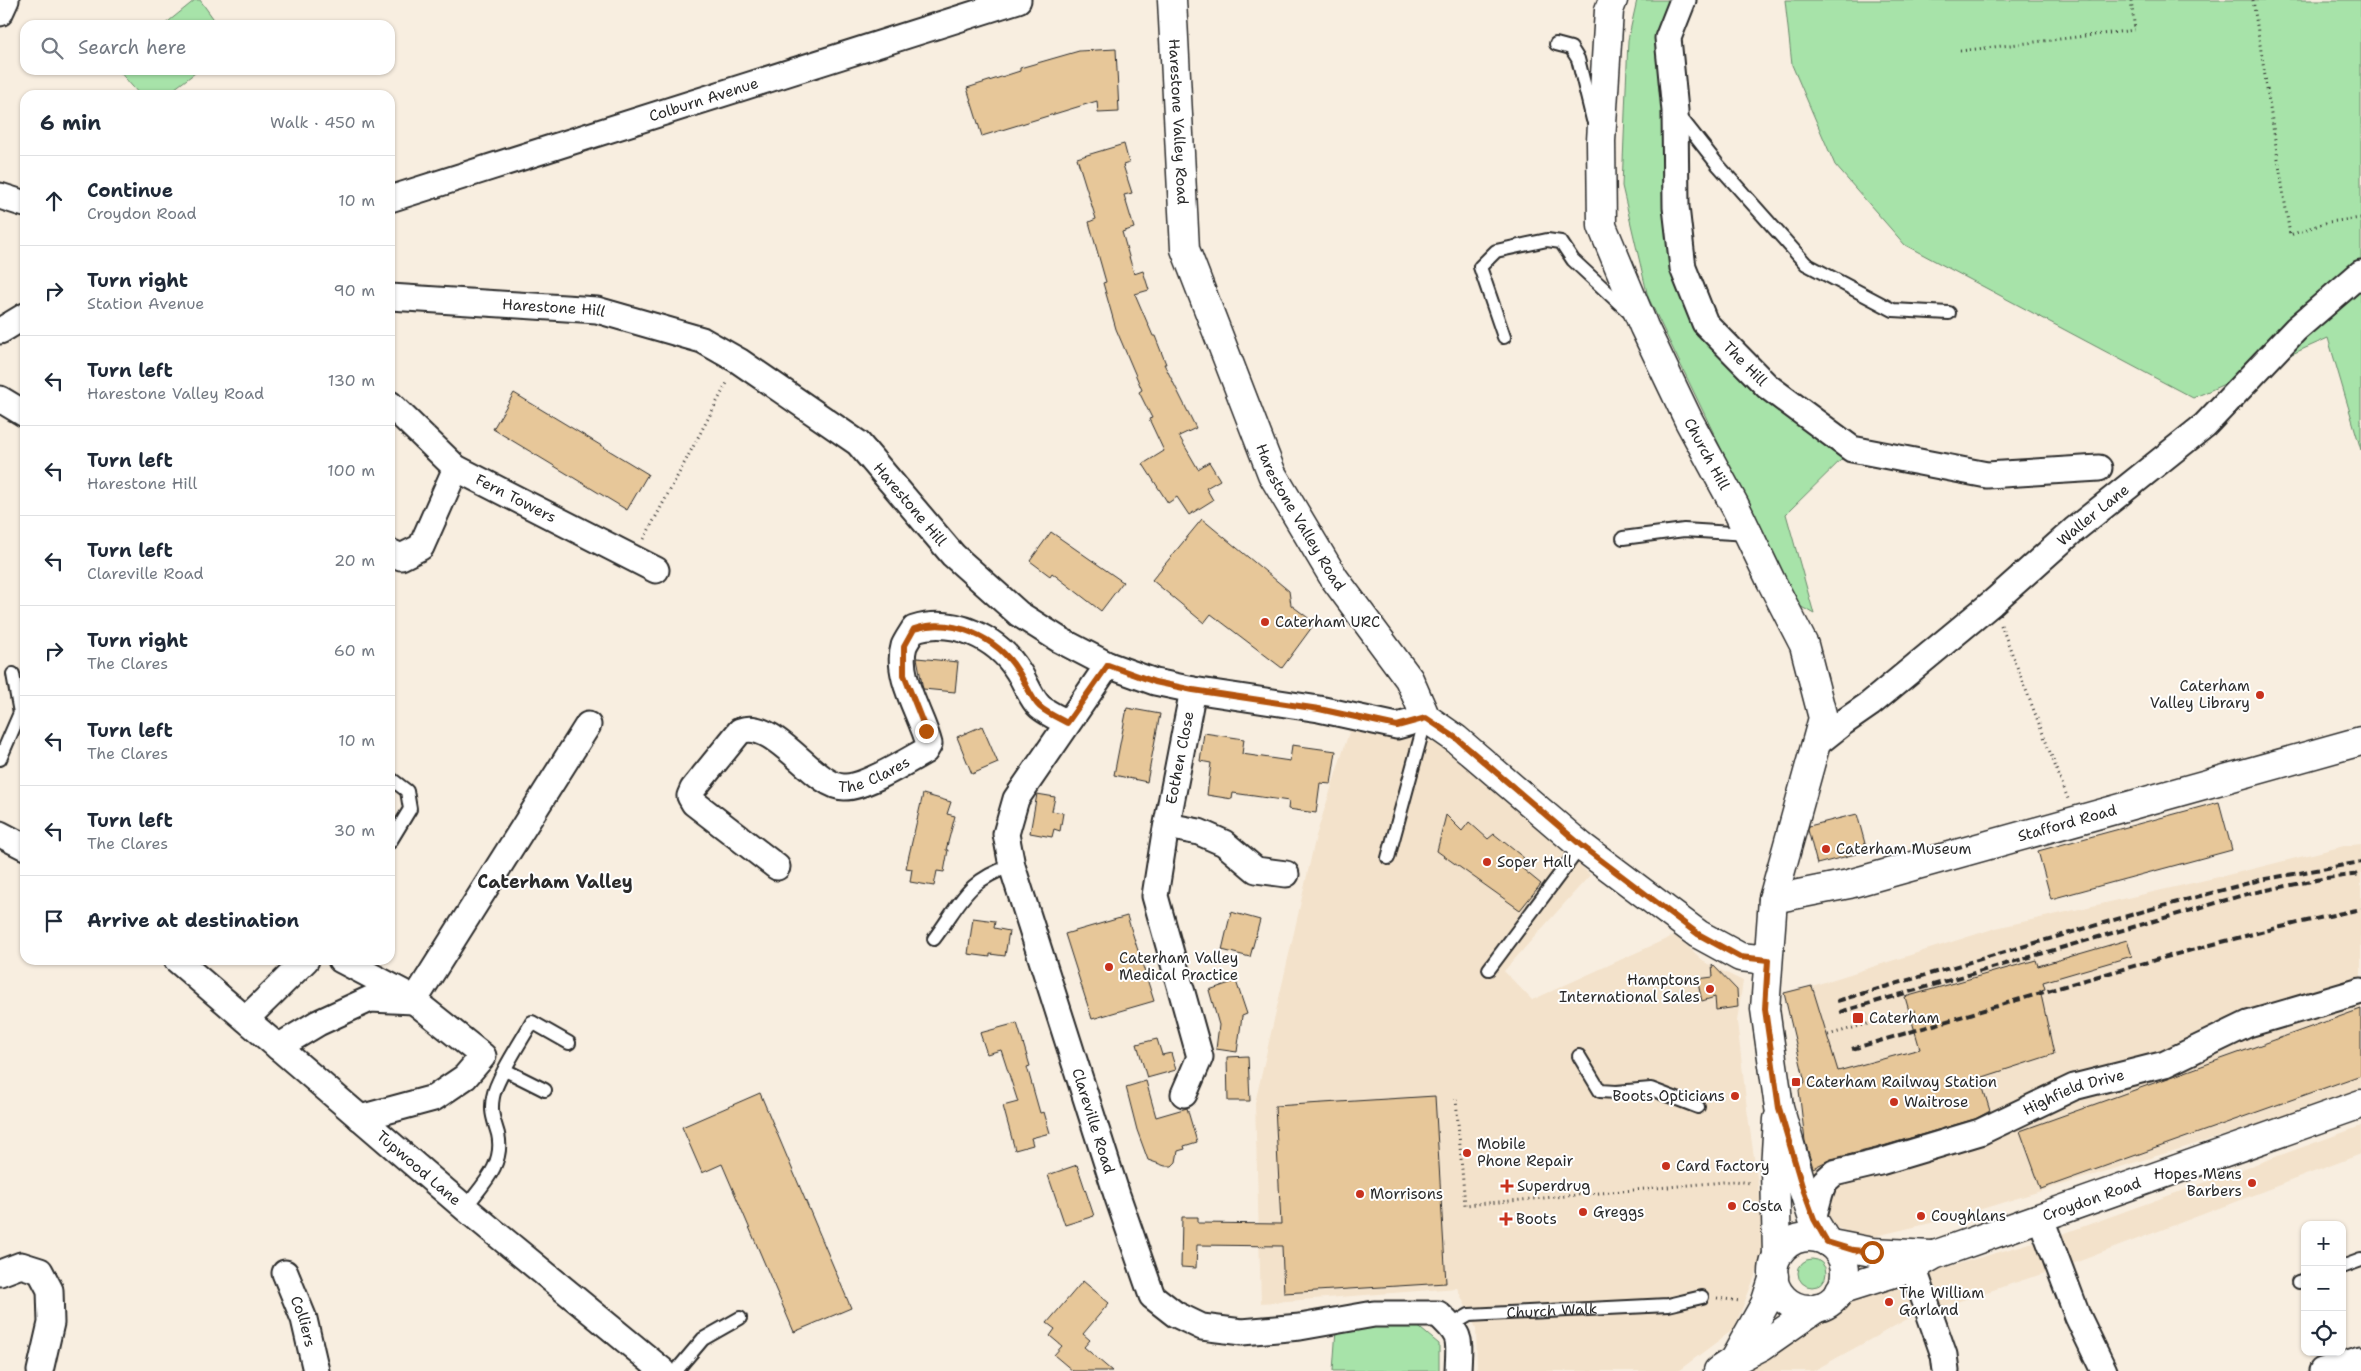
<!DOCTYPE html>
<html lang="en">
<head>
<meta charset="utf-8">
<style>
  :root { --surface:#fff; --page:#f2f2f3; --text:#1f2937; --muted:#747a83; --line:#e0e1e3 }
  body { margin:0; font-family:"Shantell Sans",sans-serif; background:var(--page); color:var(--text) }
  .controls { position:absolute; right:15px; bottom:15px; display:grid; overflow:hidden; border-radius:10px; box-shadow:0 1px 4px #0004 }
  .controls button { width:45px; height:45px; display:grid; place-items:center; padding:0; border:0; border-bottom:1px solid var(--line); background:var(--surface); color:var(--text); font:25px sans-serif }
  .stop { position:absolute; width:15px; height:15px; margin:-11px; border:4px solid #b45309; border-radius:50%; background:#fff }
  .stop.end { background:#b45309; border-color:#fff; box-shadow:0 1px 5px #0008 }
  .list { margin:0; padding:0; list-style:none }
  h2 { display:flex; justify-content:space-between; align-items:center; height:65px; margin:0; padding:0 20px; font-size:21px }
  h2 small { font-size:16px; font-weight:400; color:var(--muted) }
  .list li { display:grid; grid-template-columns:32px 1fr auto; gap:15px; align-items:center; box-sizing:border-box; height:90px; padding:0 20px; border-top:1px solid var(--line) }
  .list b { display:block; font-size:19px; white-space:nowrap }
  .list p { margin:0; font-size:16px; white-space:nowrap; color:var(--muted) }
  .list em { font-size:16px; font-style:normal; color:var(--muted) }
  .icon { flex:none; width:28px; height:28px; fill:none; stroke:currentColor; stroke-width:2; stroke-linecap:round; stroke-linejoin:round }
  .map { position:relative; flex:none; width:2361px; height:1371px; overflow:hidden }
  .search { position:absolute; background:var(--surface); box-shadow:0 1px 4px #0004; left:20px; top:20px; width:375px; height:55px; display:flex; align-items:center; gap:12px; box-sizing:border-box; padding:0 18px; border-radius:15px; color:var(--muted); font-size:19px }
  .panel { position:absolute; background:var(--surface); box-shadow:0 1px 4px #0004; left:20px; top:90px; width:375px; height:875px; border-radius:15px }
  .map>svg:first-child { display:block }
</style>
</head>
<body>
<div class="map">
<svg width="2361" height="1371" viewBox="0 0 2361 1371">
  <rect width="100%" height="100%" fill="#f8eee0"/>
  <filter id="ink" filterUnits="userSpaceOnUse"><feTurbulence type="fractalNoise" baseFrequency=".02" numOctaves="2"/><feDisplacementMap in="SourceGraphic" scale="10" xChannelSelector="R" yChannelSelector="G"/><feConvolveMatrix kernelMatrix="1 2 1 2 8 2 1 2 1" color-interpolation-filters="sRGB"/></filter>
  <g filter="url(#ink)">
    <!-- built -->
    <g fill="#f3e2cb">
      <polygon points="1350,729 1451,745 1546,829 1590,875 1504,971 1532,1000 1675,935 1706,963 1743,981 1737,1021 1747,1109 1761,1205 1769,1241 1734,1329 1678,1371 1477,1371 1476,1328 1457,1288 1261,1303 1255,1103 1316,836"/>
      <polygon points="2361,844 2361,1094 1952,1218 1863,1239 1826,1223 1808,1170 1799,1090 1805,1082 1784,993 1812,986 1996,928 2236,873 2344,846"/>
      <polygon points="2361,1126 2361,1154 2072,1264 1911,1317 1813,1371 1741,1371 1857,1293 2065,1233"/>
    </g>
    <!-- green -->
    <g fill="#a7e3a9" stroke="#69876a">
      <polygon points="195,0 200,0 218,25 164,25"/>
      <polygon points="1637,0 1683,0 1668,38 1683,268 1705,323 1852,449 1786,514 1814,614 1796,604 1648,297 1622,186 1628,40"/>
      <polygon points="1785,0 2361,0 2361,450 2328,338 2193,398 1905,245 1835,165 1792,65"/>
      <polygon points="118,70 199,70 166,95 140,95"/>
      <circle cx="1812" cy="1273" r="14"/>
      <polygon points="1415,1324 1439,1344 1439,1371 1333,1371 1336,1329"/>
    </g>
    <!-- building -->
    <g fill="#e7c799" stroke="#2b2b2b">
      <polygon points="1116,49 1119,112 1098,113 1097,101 982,136 967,88 1020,71 1020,68 1079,51"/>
      <polygon points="1124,144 1129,163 1123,165 1132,193 1124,195 1134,228 1122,232 1134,274 1143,271 1149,290 1135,294 1153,336 1155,336 1166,364 1164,364 1196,428 1179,436 1198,469 1209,462 1220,480 1206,488 1213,500 1189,515 1177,497 1168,503 1143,464 1164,451 1149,419 1152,418 1139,392 1142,390 1116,329 1103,283 1106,282 1089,222 1096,219 1077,158"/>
      <polygon points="514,393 648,474 627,510 493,429"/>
      <polygon points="1202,519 1289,591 1291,605 1315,623 1282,668 1211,614 1204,623 1152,580"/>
      <polygon points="1051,532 1123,582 1101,611 1052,573 1050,576 1030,561"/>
      <polygon points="917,658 958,662 955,692 923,689"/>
      <polygon points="1127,708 1160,714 1147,782 1114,775"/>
      <polygon points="982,726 998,763 972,774 957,737"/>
      <polygon points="1204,733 1244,739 1242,754 1290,761 1292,745 1336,751 1331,784 1320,783 1316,813 1288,809 1289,801 1233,793 1232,799 1207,795 1211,763 1200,761"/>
      <polygon points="923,794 951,802 947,814 955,816 946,850 948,850 944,872 937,871 934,886 910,882 912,869 906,868"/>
      <polygon points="1037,794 1055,797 1052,811 1063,813 1060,831 1054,829 1052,837 1030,833"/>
      <polygon points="2219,802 2232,850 2051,899 2038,851"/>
      <polygon points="1857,814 1867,851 1817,864 1808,830 1809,826"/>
      <polygon points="1446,815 1462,831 1469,822 1488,839 1494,834 1524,858 1519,866 1541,884 1520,910 1437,851"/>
      <polygon points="1231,912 1260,920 1250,957 1222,950"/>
      <polygon points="1127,916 1154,1001 1092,1019 1065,934"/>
      <polygon points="973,918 995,921 994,928 1009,931 1005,956 990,954 990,957 968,954"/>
      <polygon points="2127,940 2132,956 2043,982 2045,989 2040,990 2054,1054 1980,1078 1990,1111 1975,1119 1876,1148 1831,1159 1813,1168 1805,1141 1799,1090 1805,1082 1784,993 1812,986 1838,1071 1920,1049 1905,997 2036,960 2038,966"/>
      <polygon points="1712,964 1737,990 1738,1007 1716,1010 1715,997 1702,1001 1697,979 1713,977"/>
      <polygon points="1236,981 1247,1014 1242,1016 1237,1052 1216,1049 1219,1025 1209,990"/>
      <polygon points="2361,1009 2361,1075 2041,1189 2020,1131"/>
      <polygon points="1017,1023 1030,1066 1027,1067 1040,1113 1044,1112 1050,1133 1031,1138 1033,1145 1015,1150 1003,1106 1018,1102 1001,1050 987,1054 980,1033"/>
      <polygon points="1157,1039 1162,1055 1171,1053 1176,1070 1147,1078 1137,1044"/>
      <polygon points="1248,1056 1250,1101 1228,1101 1227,1057"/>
      <polygon points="1146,1081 1156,1117 1187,1108 1197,1142 1184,1146 1185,1149 1178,1151 1176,1162 1172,1166 1165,1166 1148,1160 1137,1130 1126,1087"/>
      <polygon points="760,1093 851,1308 794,1332 722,1164 702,1173 682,1127"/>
      <polygon points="1435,1096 1446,1283 1284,1293 1282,1246 1197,1245 1196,1268 1181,1267 1182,1217 1198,1217 1198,1223 1281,1224 1275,1106"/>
      <polygon points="1077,1165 1094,1216 1065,1225 1048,1175"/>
      <polygon points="1083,1281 1109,1303 1083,1334 1090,1340 1084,1347 1112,1371 1073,1371 1054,1355 1062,1346 1050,1336 1055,1329 1047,1323"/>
    </g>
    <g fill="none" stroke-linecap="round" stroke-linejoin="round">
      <defs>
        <g id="lane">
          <polyline points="1556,44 1571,48 1578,59 1593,120"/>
          <polyline points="1677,113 1718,165 1806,264 1893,310 1949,313"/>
          <polyline points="1504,337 1480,267 1496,251 1547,240 1561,242 1573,260 1632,315"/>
          <polyline points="1623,538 1684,530 1748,534"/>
          <polyline points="0,759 20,713 13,674"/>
          <polyline points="390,778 407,791 410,809 390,842"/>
          <polyline points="1388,858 1426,718"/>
          <path d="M934,939c27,-36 32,-59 78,-73"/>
          <polyline points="1489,969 1581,846"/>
          <polyline points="1579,1056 1600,1091 1616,1092 1651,1089 1698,1107"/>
          <polyline points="505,1070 545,1090"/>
          <path d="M465,1208c17,-23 40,-43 33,-74 -4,-14 -8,-22 -5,-37 3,-18 29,-57 39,-75l37,21"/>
          <polyline points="2342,1267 2361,1260"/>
          <polyline points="2298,1282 2305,1280"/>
          <path id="s1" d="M1450,1326l19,-11 199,-10 34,-8"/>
          <polyline points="676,1371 703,1339 740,1318"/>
        </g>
        <g id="street">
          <path id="s2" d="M1683,0l-15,38 7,73 1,96 7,61 22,55 62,63 85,63 135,26 112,-7"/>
          <polyline points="0,13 6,0"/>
          <polyline points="0,196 25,204"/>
          <path id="s3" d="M390,199l628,-199"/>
          <path id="s4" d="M390,297l207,13 105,30 37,21 119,82 95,112 66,59 41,26 48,25 47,17 38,8 126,19 78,17 29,-8"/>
          <polyline points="0,331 25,316"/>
          <polyline points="0,399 25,414"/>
          <path id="s5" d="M390,404l66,64 200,102"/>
          <polyline points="390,552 401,557 421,547 456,468"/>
          <path id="s6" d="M1108,665l-92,134 -10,35 6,32 105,329 35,101 23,18 27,13 40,5 58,-5 74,-13h64c25,23 21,25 20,57"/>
          <path id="s7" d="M1815,745l29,-23 26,-18 122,-101 82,-73 131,-105 91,-96 65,-56"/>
          <polyline points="1167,826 1199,832 1224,843 1256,870 1286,874"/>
          <polyline points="0,834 25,847"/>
          <path id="s8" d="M777,867l-83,-64 -4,-7 3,-7 47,-58c34,-14 74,56 104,56 20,1 63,-26 81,-36l4,-7c-7,-29 -34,-67 -25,-98 2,-5 7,-12 10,-17 39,-12 83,8 104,42 7,10 13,28 22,36 7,6 18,11 27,16"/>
          <path id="s9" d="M177,960l288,248 198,163"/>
          <polyline points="341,960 404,993 483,1056 465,1077 434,1098 360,1118"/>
          <polyline points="246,1019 306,960"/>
          <polyline points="278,1047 318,1023 370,999 414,1001 588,725"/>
          <path id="s10" d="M1184,1094l16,-37 -45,-161 9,-57 29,-149"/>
          <path id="s11" d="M1813,1219l7,-26 4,-11 10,-9 46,-11 100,-30 94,-45 91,-23 83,-40 113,-33"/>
          <polyline points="2041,1219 2078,1317 2104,1371"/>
          <polyline points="1913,1267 1944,1355 1946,1371"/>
          <polyline points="0,1273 21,1265 40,1271 50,1290 51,1323 40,1371"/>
          <path id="s12" d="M285,1273l19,46 12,52"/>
          <polyline points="2322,1371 2361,1359"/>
        </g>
        <g id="secondary">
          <path id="s13" d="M1172,0l13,249 87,225 62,104 75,101 17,39 30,21 125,107 117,88 42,23 28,3"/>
          <path id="s14" d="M1613,0l-4,10 -8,131 1,85 42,101 45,94 46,85 36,75 33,64 19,73 -50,181 -8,110 14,98 23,79 11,33 14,23"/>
          <path id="s15" d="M1773,899l76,-15 512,-143"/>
          <circle cx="1809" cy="1273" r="36"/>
          <polyline points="1831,1244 1872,1252 1931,1255"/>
          <polyline points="1777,1256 1775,1168 1778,1119"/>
          <path id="s16" d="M1840,1290l73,-23 21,-12 427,-151"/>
          <polyline points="1733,1361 1765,1304 1774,1276"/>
          <polyline points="1718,1371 1733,1361 1762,1346 1818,1307"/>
        </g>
      </defs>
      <!-- lane casing -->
      <use href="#lane" stroke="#2b2b2b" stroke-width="16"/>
      <!-- street casing -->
      <use href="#street" stroke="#2b2b2b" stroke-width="29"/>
      <!-- secondary casing -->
      <use href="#secondary" stroke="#2b2b2b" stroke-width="31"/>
      <!-- path -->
      <g stroke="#2b2b2b" stroke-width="3" stroke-dasharray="1 4" stroke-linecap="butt">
        <polyline points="2253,0 2290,235 2328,222 2361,218"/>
        <polyline points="1960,51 2135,30 2131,0"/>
        <polyline points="644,539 728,381"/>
        <polyline points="2001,625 2068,799"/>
        <polyline points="1828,1035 1917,1010"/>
        <polyline points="1456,1099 1465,1205 1735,1181 1751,1183"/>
        <polyline points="1717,1298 1740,1301"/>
      </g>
      <!-- lane -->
      <use href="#lane" stroke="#fff" stroke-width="12"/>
      <!-- street -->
      <use href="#street" stroke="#fff" stroke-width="25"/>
      <!-- secondary -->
      <use href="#secondary" stroke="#fff" stroke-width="28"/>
      <!-- rail -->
      <g stroke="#2b2b2b" stroke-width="4" stroke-dasharray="8 4" stroke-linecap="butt">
        <polyline points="1837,1001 2148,910 2260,880 2361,862"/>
        <polyline points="1840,1012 2247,894 2326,878 2361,874"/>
        <path d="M1852,1049c169,-49 337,-104 509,-140"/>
      </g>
    </g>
  </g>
  <g fill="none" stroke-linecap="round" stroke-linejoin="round" filter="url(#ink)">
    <!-- route -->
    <path stroke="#b45309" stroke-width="6" d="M926,731l-22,-56v-28l10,-18c38,-12 83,8 104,42 7,10 13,28 22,36 7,6 18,11 27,16l41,-58 47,17 38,8 126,19 78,17 29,-8 30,20 126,108 116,88 42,23 28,3 -3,49 14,99 23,78 12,33 13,23 26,8 19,2"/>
  </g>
  <!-- markers -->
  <g fill="#c8321e" stroke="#fff" stroke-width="2">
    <circle cx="1265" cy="622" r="5"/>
    <circle cx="2260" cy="695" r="5"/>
    <circle cx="1826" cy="849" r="5"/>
    <circle cx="1487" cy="862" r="5"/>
    <circle cx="1109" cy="967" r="5"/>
    <circle cx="1710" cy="989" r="5"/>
    <rect x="1852" y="1012" width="12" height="12" rx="2.5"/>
    <rect x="1791" y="1077" width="10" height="10" rx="2.5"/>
    <circle cx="1735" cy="1096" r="5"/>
    <circle cx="1894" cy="1102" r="5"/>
    <circle cx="1467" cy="1153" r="5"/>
    <circle cx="1666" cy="1166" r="5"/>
    <circle cx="2252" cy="1183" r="5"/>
    <path d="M1504.5 1178.5h5v5h5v5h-5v5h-5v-5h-5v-5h5z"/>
    <circle cx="1360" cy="1194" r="5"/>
    <circle cx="1732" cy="1206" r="5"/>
    <circle cx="1583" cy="1212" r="5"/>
    <circle cx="1921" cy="1216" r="5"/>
    <path d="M1503.5 1211.5h5v5h5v5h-5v5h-5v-5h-5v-5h5z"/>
    <circle cx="1889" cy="1302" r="5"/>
  </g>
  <g text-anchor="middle" stroke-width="4" stroke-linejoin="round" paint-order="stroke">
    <!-- street labels -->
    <g font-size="15" fill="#2b2b2b" stroke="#fff">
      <text dy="5" stroke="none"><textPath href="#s3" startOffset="329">Colburn Avenue</textPath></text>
      <text dy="5" stroke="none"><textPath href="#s13" startOffset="122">Harestone Valley Road</textPath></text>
      <text dy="5" stroke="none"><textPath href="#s4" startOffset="164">Harestone Hill</textPath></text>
      <text dy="5" stroke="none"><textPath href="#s2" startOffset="388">The Hill</textPath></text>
      <text dy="5" stroke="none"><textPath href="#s14" startOffset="478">Church Hill</textPath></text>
      <text dy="5" stroke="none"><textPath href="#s5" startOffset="159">Fern Towers</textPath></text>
      <text dy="5" stroke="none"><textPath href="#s4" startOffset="584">Harestone Hill</textPath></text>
      <text dy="5" stroke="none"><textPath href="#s7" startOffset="361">Waller Lane</textPath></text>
      <text dy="5" stroke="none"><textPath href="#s13" startOffset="542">Harestone Valley Road</textPath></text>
      <text dy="5" stroke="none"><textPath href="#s10" startOffset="348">Eothen Close</textPath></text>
      <text dy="5" stroke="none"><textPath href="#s8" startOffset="350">The Clares</textPath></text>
      <text dy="5" stroke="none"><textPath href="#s15" startOffset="304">Stafford Road</textPath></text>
      <text dy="5" stroke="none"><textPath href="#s11" startOffset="306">Highfield Drive</textPath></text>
      <text dy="5" stroke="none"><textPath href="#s6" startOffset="499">Clareville Road</textPath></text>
      <text dy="5" stroke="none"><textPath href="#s9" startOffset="319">Tupwood Lane</textPath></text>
      <text dy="5" stroke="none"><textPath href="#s16" startOffset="268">Croydon Road</textPath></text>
      <text dy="5" stroke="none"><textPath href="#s1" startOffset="105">Church Walk</textPath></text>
      <text dy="5" stroke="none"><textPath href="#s12" startOffset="52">Colliers</textPath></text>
    </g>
    <!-- poi labels -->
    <g font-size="15" fill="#2b2b2b" stroke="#fff" text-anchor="start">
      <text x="1275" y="627">Caterham URC</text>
      <text x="2250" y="691" text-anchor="end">Caterham<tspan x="2250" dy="17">Valley Library</tspan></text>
      <text x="1836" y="854">Caterham Museum</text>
      <text x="1497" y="867">Soper Hall</text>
      <text x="1119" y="963">Caterham Valley<tspan x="1119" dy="17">Medical Practice</tspan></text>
      <text x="1700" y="985" text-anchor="end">Hamptons<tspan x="1700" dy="17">International Sales</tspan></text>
      <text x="1869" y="1023">Caterham</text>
      <text x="1806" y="1087">Caterham Railway Station</text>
      <text x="1725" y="1101" text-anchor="end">Boots Opticians</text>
      <text x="1904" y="1107">Waitrose</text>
      <text x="1477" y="1149">Mobile<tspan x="1477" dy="17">Phone Repair</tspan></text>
      <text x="1676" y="1171">Card Factory</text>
      <text x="2242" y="1179" text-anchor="end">Hopes Mens<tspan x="2242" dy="17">Barbers</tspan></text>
      <text x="1517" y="1191">Superdrug</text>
      <text x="1370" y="1199">Morrisons</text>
      <text x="1742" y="1211">Costa</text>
      <text x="1593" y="1217">Greggs</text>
      <text x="1931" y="1221">Coughlans</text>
      <text x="1516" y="1224">Boots</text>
      <text x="1899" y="1298">The William<tspan x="1899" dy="17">Garland</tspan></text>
    </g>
    <!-- quarter labels -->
    <g font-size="18" font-weight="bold" fill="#2b2b2b" stroke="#fff">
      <text x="555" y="888">Caterham Valley</text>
    </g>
  </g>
</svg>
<div class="controls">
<button>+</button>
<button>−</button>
<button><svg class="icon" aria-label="locate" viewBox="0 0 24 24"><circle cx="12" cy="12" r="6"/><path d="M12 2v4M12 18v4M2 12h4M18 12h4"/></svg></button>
</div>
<div class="stop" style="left:1872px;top:1252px"></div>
<div class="stop end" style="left:926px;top:731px"></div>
<div class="search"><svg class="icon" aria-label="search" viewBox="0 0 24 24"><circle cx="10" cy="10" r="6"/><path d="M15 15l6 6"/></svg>Search here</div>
<section class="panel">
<h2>6 min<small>Walk · 450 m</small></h2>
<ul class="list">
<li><svg class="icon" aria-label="ahead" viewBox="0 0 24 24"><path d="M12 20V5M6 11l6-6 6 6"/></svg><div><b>Continue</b><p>Croydon Road</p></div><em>10 m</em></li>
<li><svg class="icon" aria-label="right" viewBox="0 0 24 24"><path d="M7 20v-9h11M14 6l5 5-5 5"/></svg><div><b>Turn right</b><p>Station Avenue</p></div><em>90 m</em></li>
<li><svg class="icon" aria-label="left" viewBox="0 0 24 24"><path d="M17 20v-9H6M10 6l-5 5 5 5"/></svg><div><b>Turn left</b><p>Harestone Valley Road</p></div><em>130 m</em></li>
<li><svg class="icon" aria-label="left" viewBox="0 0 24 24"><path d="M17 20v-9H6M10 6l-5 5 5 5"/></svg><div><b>Turn left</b><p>Harestone Hill</p></div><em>100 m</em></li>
<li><svg class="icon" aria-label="left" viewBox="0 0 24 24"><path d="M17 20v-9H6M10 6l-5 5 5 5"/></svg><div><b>Turn left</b><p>Clareville Road</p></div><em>20 m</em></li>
<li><svg class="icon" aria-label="right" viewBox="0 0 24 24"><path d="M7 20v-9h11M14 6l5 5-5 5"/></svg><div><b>Turn right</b><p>The Clares</p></div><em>60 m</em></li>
<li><svg class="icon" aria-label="left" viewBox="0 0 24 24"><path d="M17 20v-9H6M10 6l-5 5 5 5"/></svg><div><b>Turn left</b><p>The Clares</p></div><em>10 m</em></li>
<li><svg class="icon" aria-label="left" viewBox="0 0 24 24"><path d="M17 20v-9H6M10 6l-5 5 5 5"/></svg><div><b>Turn left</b><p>The Clares</p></div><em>30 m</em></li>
<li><svg class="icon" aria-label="arrive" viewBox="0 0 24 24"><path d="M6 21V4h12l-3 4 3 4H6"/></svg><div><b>Arrive at destination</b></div></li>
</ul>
</section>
</div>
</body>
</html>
